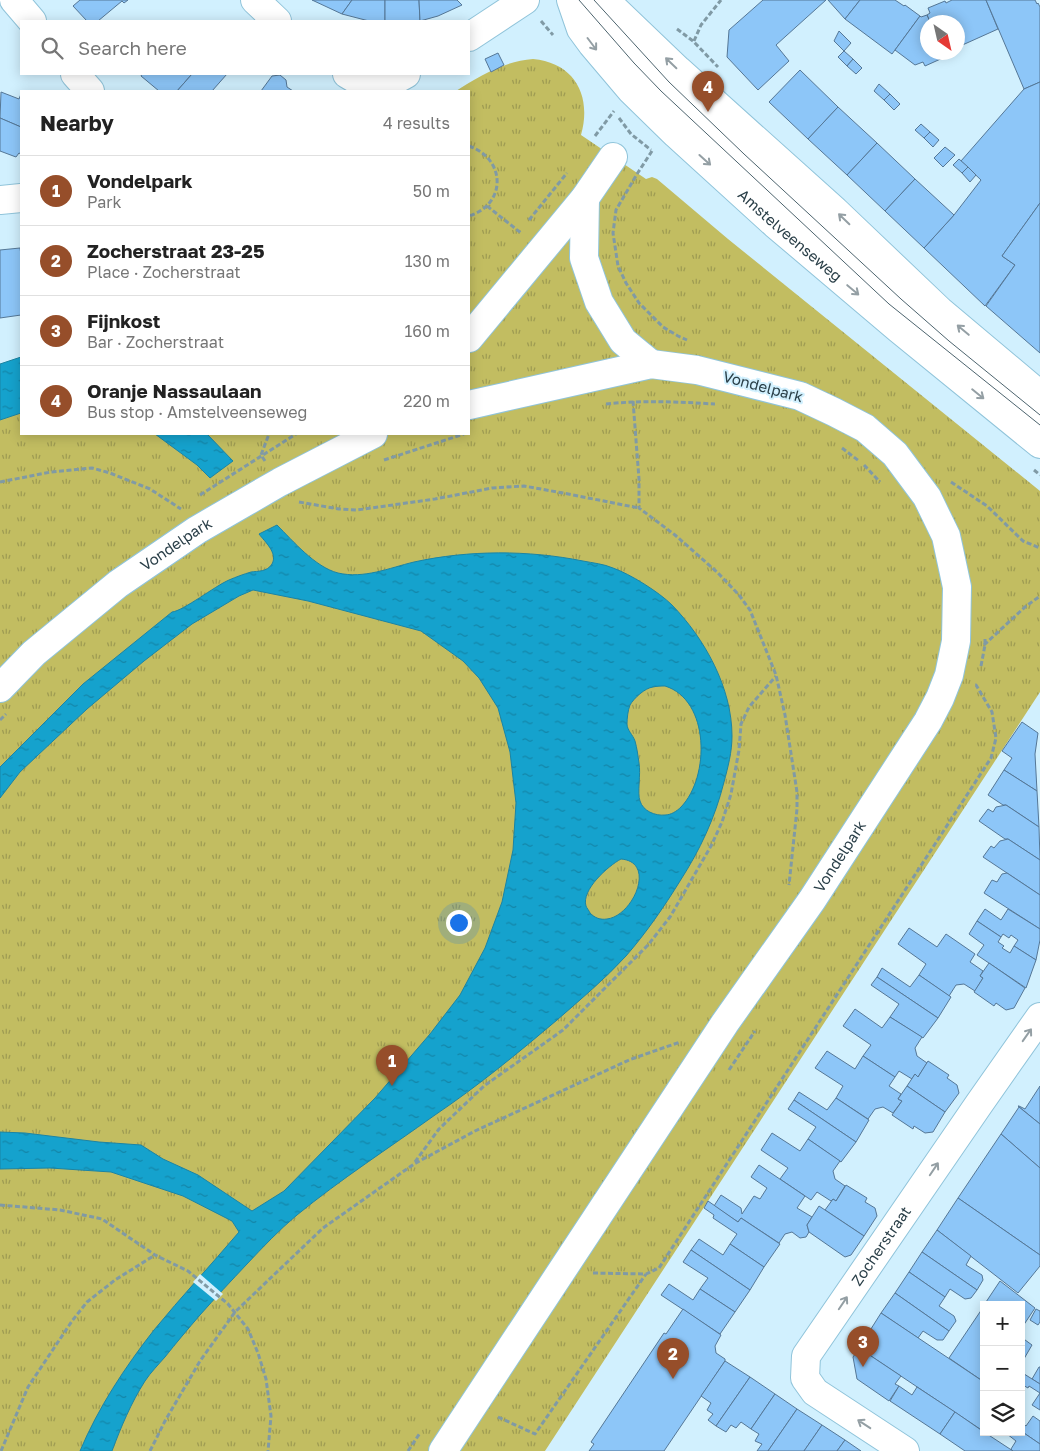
<!DOCTYPE html>
<html lang="en">
<head>
<meta charset="utf-8">
<style>
  :root { --surface:#fff; --page:#f2f2f2; --text:#222; --muted:#767676; --line:#e0e0e0; --accent:#964e2a }
  body { margin:0; font-family:"Golos Text",sans-serif; background:var(--page); color:var(--text) }
  .controls { position:absolute; right:15px; bottom:15px; display:grid; overflow:hidden; border-radius:0px; box-shadow:0 2px 12px #0003 }
  .controls button { width:45px; height:45px; display:grid; place-items:center; padding:0; border:0; border-bottom:1px solid var(--line); background:var(--surface); color:var(--text); font:25px sans-serif }
  .compass { position:absolute; left:920px; top:15px; width:45px; height:45px; border-radius:50%; background:var(--surface); box-shadow:0 2px 12px #0003; rotate:146deg }
  .you { position:absolute; left:458px; top:922px; width:18px; height:18px; margin:-12px; border:4px solid #fff; border-radius:50%; background:#1a73e8; box-shadow:0 0 0 8px #1a73e833 }
  .badge { display:grid; place-items:center; width:32px; height:32px; border-radius:50%; background:var(--accent); color:#fff; font-size:16px; font-weight:700 }
  .pin { position:absolute; translate:-50% -41px; filter:drop-shadow(0 1px 2px #0008) }
  .pin::after { content:''; position:absolute; top:26px; width:18px; height:15px; background:inherit; clip-path:polygon(0 0,100% 0,50% 100%) }
  .list { margin:0; padding:0; list-style:none }
  h2 { display:flex; justify-content:space-between; align-items:center; height:65px; margin:0; padding:0 20px; font-size:21px }
  h2 small { font-size:16px; font-weight:400; color:var(--muted) }
  .list li { display:grid; grid-template-columns:32px 1fr auto; gap:15px; align-items:center; box-sizing:border-box; height:70px; padding:0 20px; border-top:1px solid var(--line) }
  .list b { display:block; font-size:19px; white-space:nowrap }
  .list p { margin:0; font-size:16px; white-space:nowrap; color:var(--muted) }
  .list em { font-size:16px; font-style:normal; color:var(--muted) }
  .icon { flex:none; width:28px; height:28px; fill:none; stroke:currentColor; stroke-width:2; stroke-linecap:round; stroke-linejoin:round }
  .map { position:relative; flex:none; width:1040px; height:1451px; overflow:hidden }
  .search { position:absolute; background:var(--surface); box-shadow:0 2px 12px #0003; left:20px; top:20px; width:450px; height:55px; display:flex; align-items:center; gap:12px; box-sizing:border-box; padding:0 18px; border-radius:0px; color:var(--muted); font-size:19px }
  .panel { position:absolute; background:var(--surface); box-shadow:0 2px 12px #0003; left:20px; top:90px; width:450px; height:345px; border-radius:0px }
  .map>svg:first-child { display:block }
</style>
</head>
<body>
<div class="map">
<svg width="1040" height="1451" viewBox="0 0 1040 1451">
  <defs>
    <pattern id="park-tufts" width="24" height="20" patternUnits="userSpaceOnUse" patternTransform="scale(1.25)"><rect width="24" height="20" fill="#c2bd61"/><path d="M3 7l-1-3M5 7V3M7 7l1-3M15 17l-1-3M17 17v-4M19 17l1-3" fill="none" stroke="#9e9b52"/></pattern>
    <pattern id="water-ripples" width="26" height="14" patternUnits="userSpaceOnUse" patternTransform="scale(1.25)"><rect width="26" height="14" fill="#15a2cd"/><path d="M2 4q2-2 4 0t4 0M15 11q2-2 4 0t4 0" fill="none" stroke="#1385a8"/></pattern>
  </defs>
  <rect width="100%" height="100%" fill="#d1f0fe"/>
  <!-- park -->
  <path fill="url(#park-tufts)" d="M533,59c42,4 59,37 48,76l65,44 6,-2 5,2 71,60 312,252v201l-495,759h-545v-1087l21,-7v77h448v-343h-13c23,-15 49,-30 77,-32z"/>
  <!-- water -->
  <g fill="url(#water-ripples)" stroke="#1b84a5" fill-rule="evenodd">
    <polygon points="21,357 21,413 0,420 0,364"/>
    <polygon points="155,434 207,434 233,461 210,478 197,465"/>
    <path d="M277,525c16,16 38,42 61,48 26,6 51,-5 76,-11 55,-12 114,-12 169,-1 10,2 21,3 30,7 17,6 46,24 59,37 33,34 60,83 60,131 0,16 -4,31 -8,46 -9,36 -24,68 -44,99 -16,26 -34,52 -54,75 -21,23 -45,43 -69,64 -39,33 -79,66 -122,95 -46,33 -94,64 -138,100 -18,15 -34,32 -50,49 -16,17 -32,34 -47,51 -12,14 -24,28 -35,42 -7,8 -14,15 -20,24 -14,22 -24,46 -33,70h-32c18,-43 45,-84 74,-121 27,-33 57,-65 85,-98l-7,-11 -49,-25 -72,-24 -61,-4 -50,1v-37l25,1 74,9 42,3 22,14 35,16 54,36 32,-20 91,-93 55,-64 30,-39 25,-47 17,-46 11,-52 3,-47 -6,-51 -12,-44 -19,-30 -16,-17 -42,-30 -113,-30 -55,-11 -14,6 -47,28 -48,37 -57,48 -67,63 -20,26v-31l83,-83 89,-72c11,-1 43,-26 57,-32 7,-3 15,-6 22,-8 7,-1 16,0 21,-8 6,-11 -7,-22 -13,-30zM665,686c45,14 45,91 16,121 -4,4 -10,8 -16,8 -10,1 -22,-4 -25,-14 -3,-8 1,-27 -1,-38 -1,-7 -2,-15 -4,-22 -2,-6 -8,-11 -8,-17 0,-6 1,-14 3,-19 4,-7 15,-17 23,-18 4,-1 8,-1 12,-1zM621,859c36,3 12,57 -14,60 -7,1 -12,-1 -17,-6 0,-1 -4,-6 -4,-7 -5,-16 22,-40 35,-47z"/>
  </g>
  <!-- pier -->
  <polygon fill="#d1f0fe" points="200,1274 223,1294 216,1301 193,1282"/>
  <!-- building -->
  <g fill="#8dc6f8" stroke="#557796">
    <polygon points="80,0 128,0 124,3 122,1 98,21 87,21 73,6"/>
    <polygon points="312,0 352,0 342,14"/>
    <polygon points="352,0 385,0 385,21 369,21 342,14"/>
    <polygon points="385,0 419,0 420,21 385,21"/>
    <polygon points="419,0 457,0 462,5 438,16 420,21"/>
    <polygon points="763,0 826,0 776,45 789,61 758,90 727,57 729,30"/>
    <polygon points="828,0 860,0 845,19"/>
    <polygon points="860,0 895,0 904,6 905,5 920,16 892,54 845,19"/>
    <polygon points="952,0 986,0 998,29 958,47 958,22 930,22 927,15 930,13 928,8 945,1 946,3"/>
    <polygon points="986,0 1035,0 1037,4 1038,3 1040,7 1040,82 1024,89"/>
    <polygon points="927,15 930,22 928,22 928,52 943,52 945,57 925,66 923,62 915,65 895,50 920,16 921,17"/>
    <polygon points="839,31 851,43 844,51 834,41"/>
    <polygon points="844,51 853,59 847,66 838,57"/>
    <polygon points="498,53 504,65 491,72 485,59"/>
    <polygon points="853,59 862,68 856,74 847,66"/>
    <polygon points="800,70 838,107 808,139 769,102"/>
    <polygon points="142,74 192,74 177,91 159,91 141,76"/>
    <polygon points="192,74 227,74 212,91 177,91"/>
    <polygon points="280,75 286,80 287,87 293,91 261,91 272,76"/>
    <polygon points="1040,82 1040,203 1002,256 1015,265 985,306 924,248 954,215 981,180 961,161 1024,89"/>
    <polygon points="879,84 890,94 884,100 874,91"/>
    <polygon points="1,92 19,99 21,94 21,127 0,118"/>
    <polygon points="890,94 900,104 894,110 884,100"/>
    <polygon points="838,107 877,143 847,175 808,139"/>
    <polygon points="0,118 21,127 21,154 19,153 16,157 0,151"/>
    <polygon points="921,124 930,132 924,138 915,130"/>
    <polygon points="930,132 939,140 933,147 924,138"/>
    <polygon points="877,143 915,179 885,211 847,175"/>
    <polygon points="945,147 955,155 943,167 934,158"/>
    <polygon points="959,159 968,167 962,173 953,165"/>
    <polygon points="968,167 976,175 970,182 962,173"/>
    <polygon points="915,179 954,215 924,248 885,211"/>
    <polygon points="1040,203 1040,353 986,306 1015,265 1002,256"/>
    <polygon points="20,248 21,255 21,315 0,318 0,250"/>
    <polygon points="1022,722 1038,733 1035,754 1037,791 1004,770 1012,758 1002,751"/>
    <polygon points="1004,770 1037,791 1039,827 1006,805 1003,805 988,795"/>
    <polygon points="1006,805 1039,827 1040,860 1008,839 1005,839 979,821 988,809 993,812 996,807"/>
    <polygon points="1008,839 1040,860 1040,895 983,857 991,846 994,848 1000,841"/>
    <polygon points="1007,873 1040,895 1040,929 984,893 992,880 997,882 1002,874"/>
    <polygon points="985,909 1001,920 1008,909 1040,929 1040,940 1036,960 1014,946 1018,940 1011,935 1009,938 1003,934 1001,937 977,921"/>
    <polygon points="977,921 1001,937 998,942 1004,946 1002,948 1010,953 1014,946 1036,960 1026,988 977,955 984,945 969,934"/>
    <polygon points="909,928 937,947 946,934 975,954 970,962 983,971 980,976 983,978 975,991 964,984 956,985 949,996 919,975 926,964 898,944"/>
    <polygon points="989,963 1025,988 1014,1008 1006,1010 996,1003 994,1006 974,992 983,978 980,976"/>
    <polygon points="882,968 910,987 919,975 951,997 938,1018 877,977"/>
    <polygon points="877,977 938,1018 923,1038 890,1017 899,1004 871,985"/>
    <polygon points="855,1009 882,1028 890,1017 922,1037 915,1048 917,1056 927,1063 918,1077 915,1074 912,1079 899,1071 895,1077 863,1056 871,1045 843,1026"/>
    <polygon points="827,1051 855,1069 863,1056 895,1077 889,1086 901,1094 898,1099 902,1101 893,1113 883,1107 875,1109 868,1119 836,1098 843,1086 815,1068"/>
    <polygon points="928,1061 949,1075 947,1078 957,1085 959,1093 945,1112 907,1086 915,1074 918,1077"/>
    <polygon points="907,1086 945,1112 933,1132 925,1133 914,1126 913,1129 892,1115 902,1101 898,1099"/>
    <polygon points="1040,1086 1040,1124 1018,1106 1019,1106 1025,1109"/>
    <polygon points="799,1092 827,1110 836,1098 869,1120 856,1142 794,1100"/>
    <polygon points="794,1100 856,1142 841,1162 808,1139 816,1127 788,1109"/>
    <polygon points="1019,1107 1040,1124 1040,1168 1001,1134"/>
    <polygon points="772,1133 800,1151 808,1139 840,1161 833,1171 835,1179 845,1186 836,1201 833,1199 831,1201 817,1192 811,1200 780,1179 788,1168 761,1150"/>
    <polygon points="1001,1134 1040,1168 1040,1255 958,1198"/>
    <polygon points="759,1165 805,1196 797,1208 812,1217 807,1225 809,1232 806,1237 800,1238 792,1232 785,1234 779,1243 741,1218 738,1222 714,1206 721,1195 741,1208 742,1214 754,1196 760,1199 767,1188 751,1177"/>
    <polygon points="846,1185 867,1198 865,1202 875,1208 877,1216 864,1236 825,1210 833,1199 836,1201"/>
    <polygon points="958,1198 1040,1255 1040,1266 1018,1293 937,1230"/>
    <polygon points="708,1201 738,1222 741,1218 780,1244 764,1267 730,1244 737,1234 713,1218 714,1215 704,1208"/>
    <polygon points="819,1206 864,1236 851,1255 845,1257 809,1232 807,1225"/>
    <polygon points="937,1230 971,1256 966,1265 982,1275 983,1280 977,1290 922,1252"/>
    <polygon points="699,1239 723,1255 730,1244 764,1267 750,1290 691,1250"/>
    <polygon points="691,1250 750,1290 735,1312 700,1289 708,1278 683,1262"/>
    <polygon points="922,1252 977,1290 971,1298 965,1299 950,1289 945,1297 909,1272"/>
    <polygon points="909,1272 945,1297 939,1306 954,1316 956,1321 949,1331 895,1293"/>
    <polygon points="1000,1281 1035,1308 1021,1329 1021,1305 984,1305"/>
    <polygon points="669,1284 693,1300 700,1289 735,1312 720,1334 661,1295"/>
    <polygon points="895,1293 949,1331 943,1340 937,1340 923,1331 918,1338 881,1313"/>
    <polygon points="984,1306 984,1382 949,1358"/>
    <polygon points="683,1309 721,1335 715,1346 716,1353 725,1359 725,1361 664,1451 589,1451 594,1444 591,1442 664,1333 666,1334"/>
    <polygon points="1036,1309 1040,1311 1040,1322 1038,1325 1030,1320"/>
    <polygon points="881,1313 984,1382 983,1431 859,1348"/>
    <polygon points="1021,1337 1032,1345 1021,1364"/>
    <polygon points="859,1348 901,1376 895,1384 899,1386 889,1401 857,1379 853,1357"/>
    <polygon points="725,1361 750,1377 716,1426 708,1420 713,1414 707,1410 711,1403 701,1396"/>
    <polygon points="1039,1367 1040,1367 1040,1384 1032,1379"/>
    <polygon points="1021,1372 1040,1384 1040,1410 1032,1405 1040,1393 1029,1386 1028,1388 1021,1384"/>
    <polygon points="750,1377 775,1394 751,1429 741,1422 736,1428 731,1425 726,1432 716,1426"/>
    <polygon points="899,1386 912,1395 917,1387 955,1412 940,1434 890,1401"/>
    <polygon points="775,1394 797,1409 768,1451 757,1451 762,1444 755,1441 759,1434 751,1429"/>
    <polygon points="797,1409 822,1425 804,1451 768,1451"/>
    <polygon points="955,1412 984,1432 1013,1451 965,1451 940,1434"/>
    <polygon points="1033,1416 1040,1421 1040,1444 1021,1431 1021,1422 1026,1426"/>
    <polygon points="822,1425 845,1440 837,1451 804,1451"/>
    <polygon points="1021,1431 1040,1444 1040,1451 1013,1451 1011,1449 1016,1441 1007,1434 1008,1432 1021,1432"/>
    <polygon points="845,1440 861,1451 837,1451"/>
  </g>
  <g fill="none" stroke-linecap="round" stroke-linejoin="round">
    <defs>
      <g id="minor">
        <polyline points="14,0 32,21"/>
        <polyline points="255,0 277,21"/>
        <polyline points="586,0 665,87 856,264 921,324 1040,420"/>
        <polyline points="469,37 525,0"/>
        <polyline points="75,74 90,91"/>
        <polyline points="347,74 376,91"/>
        <polyline points="375,91 406,74"/>
        <polyline points="585,198 584,258 599,302 623,341 651,364"/>
        <polyline points="0,200 21,198"/>
        <polyline points="469,338 585,198 613,157"/>
        <path id="s1" d="M0,688l34,-35 84,-69 79,-54 83,-48 93,-48"/>
        <path id="s2" d="M443,1451l282,-428 87,-123 116,-179 12,-23 9,-23 7,-34 1,-54 -11,-51 -19,-39 -32,-43 -30,-26 -31,-16 -34,-16 -103,-26 -46,-6 -182,41"/>
        <path id="s3" d="M905,1451l-90,-59 -10,-14 1,-22 173,-252 61,-87"/>
      </g>
      <g id="major">
        <path id="s4" d="M571,0l10,29 11,15 39,46 45,44 99,90 124,105 141,115"/>
        <polyline points="602,0 611,6 678,70 835,211 940,311 1040,395"/>
      </g>
    </defs>
    <!-- minor casing -->
    <use href="#minor" stroke="#90c4da" stroke-width="30"/>
    <!-- major casing -->
    <use href="#major" stroke="#90c4da" stroke-width="30"/>
    <!-- path -->
    <g stroke="#809aa5" stroke-width="3" stroke-dasharray="5 2.5" stroke-linecap="butt">
      <polyline points="541,21 553,35"/>
      <polyline points="677,29 693,41 718,67"/>
      <polyline points="694,41 701,25 721,0"/>
      <polyline points="619,118 631,134 651,150"/>
      <polyline points="595,136 614,111"/>
      <path d="M469,146c37,13 38,58 0,70"/>
      <polyline points="652,151 637,174 616,210 613,233 618,266 626,283 639,303 663,327 678,336 687,340"/>
      <polyline points="487,206 521,233"/>
      <polyline points="529,220 567,173"/>
      <polyline points="633,401 639,479 639,508 675,535 717,572 739,595 750,610 776,675 785,715 797,792 797,809 789,885"/>
      <path d="M606,404c37,-4 72,-2 109,0"/>
      <polyline points="842,448 859,461"/>
      <polyline points="384,460 464,434"/>
      <polyline points="265,461 261,455 269,434"/>
      <polyline points="864,465 880,482"/>
      <polyline points="1034,470 1040,475"/>
      <polyline points="0,482 51,472 92,468 110,473 150,489 181,509"/>
      <polyline points="951,482 987,506 1023,541 1040,548"/>
      <polyline points="200,495 296,434"/>
      <polyline points="299,502 339,509 357,510 435,499 492,488 524,486 563,493 639,508"/>
      <polyline points="984,645 1025,607 1040,596"/>
      <polyline points="981,666 985,645 985,638"/>
      <polyline points="0,720 6,714"/>
      <polyline points="729,1070 755,1031"/>
      <polyline points="415,1162 439,1129 484,1086 563,1030 648,945 670,917 711,846 722,822 731,794 739,750 741,724 749,707 776,676"/>
      <polyline points="0,1205 60,1210 102,1219 155,1255 188,1271 228,1304 248,1329 258,1353 266,1379 271,1416 268,1451"/>
      <polyline points="593,1273 646,1274 659,1268 991,758 996,738 992,712 976,685 973,685"/>
      <polyline points="498,1417 535,1434 646,1274"/>
      <polyline points="1,1451 28,1387 72,1321 87,1302 115,1280 155,1255"/>
      <polyline points="150,1451 165,1421 200,1361 235,1312 323,1228 414,1164 475,1131 629,1060 680,1042"/>
      <polyline points="408,1451 420,1433"/>
    </g>
    <!-- minor -->
    <use href="#minor" stroke="#fff" stroke-width="28"/>
    <!-- major -->
    <use href="#major" stroke="#fff" stroke-width="28"/>
    <!-- tram -->
    <g stroke="#4d646e" stroke-width="1">
      <polyline points="579,0 634,63 661,91 889,304 1040,425"/>
      <polyline points="594,0 669,82 744,154 901,299 949,341 1040,415"/>
    </g>
  </g>
  <!-- one-way arrows -->
  <defs><path id="oneway-shaft" d="M-6 0H5M1.5-3L5.5 0L1.5 3" fill="none" stroke-width="1.6" stroke-linecap="round" stroke-linejoin="round" transform="scale(1.25)"/></defs>
  <g stroke="#949fa4">
    <use href="#oneway-shaft" transform="translate(592 44) rotate(53)"/>
    <use href="#oneway-shaft" transform="translate(671 63) rotate(-136)"/>
    <use href="#oneway-shaft" transform="translate(705 160) rotate(42)"/>
    <use href="#oneway-shaft" transform="translate(844 219) rotate(-136)"/>
    <use href="#oneway-shaft" transform="translate(853 290) rotate(40)"/>
    <use href="#oneway-shaft" transform="translate(963 330) rotate(-140)"/>
    <use href="#oneway-shaft" transform="translate(978 394) rotate(39)"/>
    <use href="#oneway-shaft" transform="translate(1027 1035) rotate(-55)"/>
    <use href="#oneway-shaft" transform="translate(934 1169) rotate(-56)"/>
    <use href="#oneway-shaft" transform="translate(843 1303) rotate(-56)"/>
    <use href="#oneway-shaft" transform="translate(864 1424) rotate(-147)"/>
  </g>
  <g text-anchor="middle" stroke-width="4" stroke-linejoin="round" paint-order="stroke">
    <!-- street labels -->
    <g font-size="15" fill="#2a3f48" stroke="#d1f0fe">
      <text dy="5" stroke="none"><textPath href="#s4" startOffset="325">Amstelveenseweg</textPath></text>
      <text transform="translate(763 387) rotate(15)" y="5">Vondelpark</text>
      <text dy="5" stroke="none"><textPath href="#s1" startOffset="228">Vondelpark</textPath></text>
      <text dy="5" stroke="none"><textPath href="#s2" startOffset="715">Vondelpark</textPath></text>
      <text dy="5" stroke="none"><textPath href="#s3" startOffset="280">Zocherstraat</textPath></text>
    </g>
  </g>
</svg>
<div class="controls">
<button>+</button>
<button>−</button>
<button><svg class="icon" aria-label="layers" viewBox="0 0 24 24"><path d="M12 4l9 5-9 5-9-5zM3 14l9 5 9-5"/></svg></button>
</div>
<svg class="compass" viewBox="-18 -18 36 36"><path d="M0-13l5 13h-10z" fill="#e53935"/><path d="M0 13l5-13h-10z" fill="#767676"/></svg>
<div class="you"></div>
<div class="pin badge" style="left:392px;top:1086px">1</div>
<div class="pin badge" style="left:673px;top:1379px">2</div>
<div class="pin badge" style="left:863px;top:1367px">3</div>
<div class="pin badge" style="left:708px;top:112px">4</div>
<div class="search"><svg class="icon" aria-label="search" viewBox="0 0 24 24"><circle cx="10" cy="10" r="6"/><path d="M15 15l6 6"/></svg>Search here</div>
<section class="panel">
<h2>Nearby<small>4 results</small></h2>
<ul class="list">
<li><span class="badge">1</span><div><b>Vondelpark</b><p>Park</p></div><em>50 m</em></li>
<li><span class="badge">2</span><div><b>Zocherstraat 23-25</b><p>Place · Zocherstraat</p></div><em>130 m</em></li>
<li><span class="badge">3</span><div><b>Fijnkost</b><p>Bar · Zocherstraat</p></div><em>160 m</em></li>
<li><span class="badge">4</span><div><b>Oranje Nassaulaan</b><p>Bus stop · Amstelveenseweg</p></div><em>220 m</em></li>
</ul>
</section>
</div>
</body>
</html>
